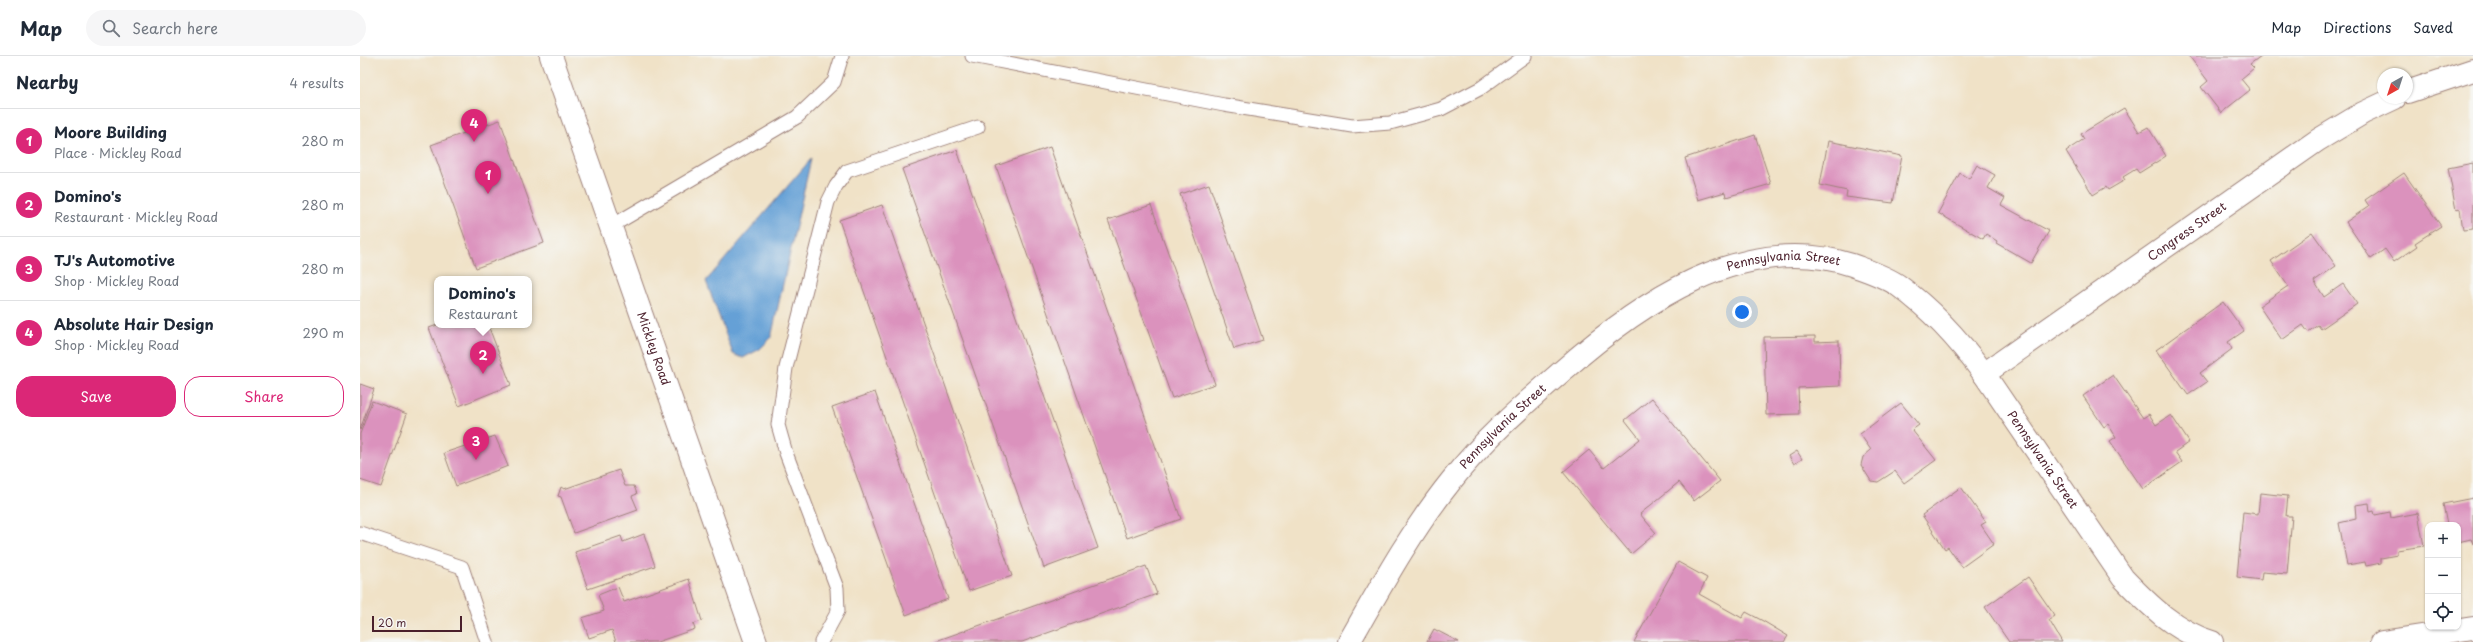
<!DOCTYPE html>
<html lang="en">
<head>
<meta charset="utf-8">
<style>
  :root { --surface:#fff; --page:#f6f6f7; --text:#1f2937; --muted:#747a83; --line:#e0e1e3; --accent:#db2777 }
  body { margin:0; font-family:"Playpen Sans",sans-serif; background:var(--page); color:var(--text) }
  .controls { position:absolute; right:12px; bottom:12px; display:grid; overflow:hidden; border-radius:8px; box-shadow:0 1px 3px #0004 }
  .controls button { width:36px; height:36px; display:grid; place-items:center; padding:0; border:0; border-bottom:1px solid var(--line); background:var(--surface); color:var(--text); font:20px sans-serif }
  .compass { position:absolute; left:2017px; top:12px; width:36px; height:36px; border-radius:50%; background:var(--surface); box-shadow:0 1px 3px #0004; rotate:219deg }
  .scale { position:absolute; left:12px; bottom:10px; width:90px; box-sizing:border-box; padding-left:4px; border:2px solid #4a1f2b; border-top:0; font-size:11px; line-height:14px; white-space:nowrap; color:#4a1f2b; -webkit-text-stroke:3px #f6f6f2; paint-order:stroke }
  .you { position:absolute; left:1382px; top:256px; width:14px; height:14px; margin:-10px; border:3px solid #fff; border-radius:50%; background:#1a73e8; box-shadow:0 0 0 6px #1a73e833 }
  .badge { display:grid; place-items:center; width:26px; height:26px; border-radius:50%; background:var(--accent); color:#fff; font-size:13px; font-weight:700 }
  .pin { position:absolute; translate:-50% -33px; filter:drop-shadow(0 1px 2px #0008) }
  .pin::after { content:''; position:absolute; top:21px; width:14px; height:12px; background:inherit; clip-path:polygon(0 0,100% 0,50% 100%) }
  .popup { position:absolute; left:74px; top:220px; width:98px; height:52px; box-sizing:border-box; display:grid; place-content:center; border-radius:8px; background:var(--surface); filter:drop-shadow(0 1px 3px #0005); font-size:13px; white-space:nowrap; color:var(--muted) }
  .popup b { font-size:15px; color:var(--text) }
  .popup::after { content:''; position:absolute; left:50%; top:100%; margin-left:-8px; border:8px solid transparent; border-top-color:var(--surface) }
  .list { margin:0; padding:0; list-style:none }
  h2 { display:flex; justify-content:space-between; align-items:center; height:52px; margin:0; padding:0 16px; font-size:17px }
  h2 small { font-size:13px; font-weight:400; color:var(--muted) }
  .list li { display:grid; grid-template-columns:26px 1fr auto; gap:12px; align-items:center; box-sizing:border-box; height:64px; padding:0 16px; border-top:1px solid var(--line) }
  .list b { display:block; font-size:15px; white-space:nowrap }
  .list p { margin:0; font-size:13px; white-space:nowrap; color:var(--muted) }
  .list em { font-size:13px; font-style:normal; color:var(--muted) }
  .actions { display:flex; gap:8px; padding:12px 16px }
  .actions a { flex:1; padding:9px 0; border:1px solid var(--accent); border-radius:16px; text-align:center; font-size:14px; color:var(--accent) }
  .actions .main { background:var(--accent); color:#fff }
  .icon { flex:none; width:22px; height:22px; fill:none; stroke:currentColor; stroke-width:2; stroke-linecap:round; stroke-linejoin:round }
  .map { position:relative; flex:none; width:2113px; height:586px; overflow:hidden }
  header { display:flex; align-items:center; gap:24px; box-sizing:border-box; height:56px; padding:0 20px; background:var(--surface); border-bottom:1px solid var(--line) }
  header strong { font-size:19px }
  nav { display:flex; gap:22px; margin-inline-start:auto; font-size:14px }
  .search { width:280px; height:36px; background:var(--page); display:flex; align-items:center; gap:10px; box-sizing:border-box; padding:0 14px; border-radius:22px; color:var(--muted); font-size:15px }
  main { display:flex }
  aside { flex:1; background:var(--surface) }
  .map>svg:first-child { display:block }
</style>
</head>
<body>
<header>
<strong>Map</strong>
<div class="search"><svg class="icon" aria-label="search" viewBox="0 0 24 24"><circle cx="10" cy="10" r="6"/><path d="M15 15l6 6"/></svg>Search here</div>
<nav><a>Map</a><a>Directions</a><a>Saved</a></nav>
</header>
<main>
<aside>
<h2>Nearby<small>4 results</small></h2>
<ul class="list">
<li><span class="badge">1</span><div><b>Moore Building</b><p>Place · Mickley Road</p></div><em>280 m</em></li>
<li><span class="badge">2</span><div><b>Domino's</b><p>Restaurant · Mickley Road</p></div><em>280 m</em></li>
<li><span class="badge">3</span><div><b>TJ's Automotive</b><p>Shop · Mickley Road</p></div><em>280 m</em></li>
<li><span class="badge">4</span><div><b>Absolute Hair Design</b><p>Shop · Mickley Road</p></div><em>290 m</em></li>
</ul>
<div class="actions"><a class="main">Save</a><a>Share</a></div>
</aside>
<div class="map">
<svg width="2113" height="586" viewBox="0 0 2113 586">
  <rect width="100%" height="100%" fill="#f6f6f2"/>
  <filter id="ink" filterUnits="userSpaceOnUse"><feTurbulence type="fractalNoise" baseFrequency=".025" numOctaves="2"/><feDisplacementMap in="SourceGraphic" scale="8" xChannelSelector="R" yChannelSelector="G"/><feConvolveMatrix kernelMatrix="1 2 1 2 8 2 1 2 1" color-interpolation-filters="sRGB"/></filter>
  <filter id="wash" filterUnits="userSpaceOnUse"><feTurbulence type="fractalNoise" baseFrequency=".012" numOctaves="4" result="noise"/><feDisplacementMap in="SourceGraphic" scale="16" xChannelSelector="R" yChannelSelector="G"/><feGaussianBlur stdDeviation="0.9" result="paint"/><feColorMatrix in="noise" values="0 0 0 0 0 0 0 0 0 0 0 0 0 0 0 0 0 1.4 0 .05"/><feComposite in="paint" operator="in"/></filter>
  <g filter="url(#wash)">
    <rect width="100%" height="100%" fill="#f0e2c7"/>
    <!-- water -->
    <polygon fill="#65a0d6" stroke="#586080" points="451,103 411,282 400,293 383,302 373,298 346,225"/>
    <g id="blocks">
      <!-- building -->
      <g fill="#db92bd">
        <polygon points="1829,0 1901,0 1890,8 1894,12 1881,23 1890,34 1861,57 1841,31 1848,25"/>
        <polygon points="1764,52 1779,76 1788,71 1806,100 1779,117 1776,113 1763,121 1765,124 1748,134 1746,131 1733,139 1706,95 1724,83 1721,78"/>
        <polygon points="140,64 184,187 116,212 71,89"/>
        <polygon points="1395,79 1411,128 1366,141 1365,136 1338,144 1325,102"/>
        <polygon points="1468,85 1542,100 1533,147 1486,141 1487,135 1460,129"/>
        <polygon points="690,91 821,463 767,482 636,110"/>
        <polygon points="597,94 738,492 684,512 542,113"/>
        <polygon points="2113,107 2113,173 2103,174 2100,153 2096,154 2088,112"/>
        <polygon points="1617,109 1635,119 1628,132 1645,142 1641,149 1689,175 1671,207 1636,187 1637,185 1626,178 1623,183 1578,157 1600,117 1609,123"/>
        <polygon points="2044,117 2081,170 2055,187 2057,190 2034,206 2025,193 2011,203 1986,166 2009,150 2005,144"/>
        <polygon points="849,128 903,284 874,293 820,138"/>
        <polygon points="522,149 652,520 609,535 479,164"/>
        <polygon points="791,149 855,328 812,342 748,164"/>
        <polygon points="1952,176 1976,210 1954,225 1964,241 1983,228 1997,248 1961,273 1958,269 1948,276 1943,269 1922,284 1899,250 1928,230 1911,205"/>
        <polygon points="1863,246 1884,275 1868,286 1872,293 1840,317 1847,326 1828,339 1796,294"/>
        <polygon points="77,269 128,269 151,329 99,350 69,272"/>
        <polygon points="1455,280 1455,286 1479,285 1480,330 1438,332 1439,358 1406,359 1404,281"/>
        <polygon points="1753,319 1783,362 1789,358 1796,369 1811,359 1829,386 1815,396 1822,406 1783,433 1750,385 1756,381 1748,368 1744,371 1723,340"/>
        <polygon points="0,328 14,333 0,374"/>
        <polygon points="515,336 588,543 546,559 472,351"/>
        <polygon points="1292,342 1360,425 1334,445 1319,426 1280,458 1296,477 1271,498 1203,416 1229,394 1244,412 1280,383 1265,364"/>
        <polygon points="12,345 47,358 21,431 0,424 0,378"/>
        <polygon points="1541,347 1559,369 1552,374 1576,404 1544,427 1535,415 1518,426 1511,425 1501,409 1503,401 1511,394 1500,378"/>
        <polygon points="135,380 148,410 96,430 84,397"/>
        <polygon points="1437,395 1442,403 1434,408 1429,400"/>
        <polygon points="259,414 265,430 274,430 277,438 272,440 278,454 214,477 201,441 198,440 201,431 204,433"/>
        <polygon points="1601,431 1626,466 1621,469 1634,488 1602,511 1588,491 1585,493 1562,459"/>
        <polygon points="1900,437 1928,440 1926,460 1932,460 1927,518 1902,516 1901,524 1877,521 1883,456 1898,458"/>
        <polygon points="2113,442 2113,488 2111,483 2098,486 2098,469 2087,469 2083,448"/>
        <polygon points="2009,447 2010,456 2014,455 2015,459 2030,456 2031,462 2058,457 2064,490 2037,494 2037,499 2021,502 2021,507 2006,510 2005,506 1987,509 1979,467 1996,463 1995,449"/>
        <polygon points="284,478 295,510 228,533 215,496 261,480 263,486"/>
        <polygon points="1318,506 1347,522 1339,538 1382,562 1386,556 1403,565 1428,580 1424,586 1274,586"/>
        <polygon points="786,510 797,538 662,586 573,586"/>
        <polygon points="1668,521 1695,560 1689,564 1702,586 1649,586 1625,551"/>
        <polygon points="329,523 342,565 333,568 335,573 297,586 256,586 252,574 229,582 222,562 244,555 238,539 258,531 264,546"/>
        <polygon points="1074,573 1099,586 1067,586"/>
      </g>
    </g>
  </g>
  <g filter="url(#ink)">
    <use href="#blocks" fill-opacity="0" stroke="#9d8079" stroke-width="1"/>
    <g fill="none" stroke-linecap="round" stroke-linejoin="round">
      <defs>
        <g id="service">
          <polyline points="612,0 864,49 992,70 1030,67 1081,53 1121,32 1165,0"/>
          <polyline points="250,171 437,61 474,26 482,0"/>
          <polyline points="0,477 102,511 127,586"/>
          <polyline points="461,586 478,555 477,532 426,397 418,369 426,312 468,146 476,130 487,115 618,71"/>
        </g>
        <g id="minor">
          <polyline points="2047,36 2113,14"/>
          <path id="s1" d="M1624,318l334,-234 45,-27 32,-15"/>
          <path id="s2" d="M989,586c32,-56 62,-111 102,-161 32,-41 70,-74 109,-108 78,-69 182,-143 292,-108 16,6 33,11 47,21 33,24 61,55 85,88l139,204c25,26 53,54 89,64"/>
          <polyline points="2022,586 2113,572"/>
        </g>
        <g id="tertiary">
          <path id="s3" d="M191,0l205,586"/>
        </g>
      </defs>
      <!-- service casing -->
      <use href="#service" stroke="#9d8079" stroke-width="15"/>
      <!-- minor casing -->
      <use href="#minor" stroke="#9d8079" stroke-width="24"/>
      <!-- tertiary casing -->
      <use href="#tertiary" stroke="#9d8079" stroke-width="24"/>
      <!-- service -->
      <use href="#service" stroke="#fff" stroke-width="13"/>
      <!-- minor -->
      <use href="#minor" stroke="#fff" stroke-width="22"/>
      <!-- tertiary -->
      <use href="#tertiary" stroke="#fff" stroke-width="22"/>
    </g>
  </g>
  <g text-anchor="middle" stroke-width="3" stroke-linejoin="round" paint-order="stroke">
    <!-- street labels -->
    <g font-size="12" fill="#4a1f2b" stroke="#f6f6f2">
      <text dy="4" stroke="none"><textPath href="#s1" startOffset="248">Congress Street</textPath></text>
      <text dy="4" stroke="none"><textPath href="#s2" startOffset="601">Pennsylvania Street</textPath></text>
      <text dy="4" stroke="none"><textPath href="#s3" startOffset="310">Mickley Road</textPath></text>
      <text dy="4" stroke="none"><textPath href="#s2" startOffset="266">Pennsylvania Street</textPath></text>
      <text dy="4" stroke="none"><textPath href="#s2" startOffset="949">Pennsylvania Street</textPath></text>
    </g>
  </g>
</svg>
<div class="controls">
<button>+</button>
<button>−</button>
<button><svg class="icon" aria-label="locate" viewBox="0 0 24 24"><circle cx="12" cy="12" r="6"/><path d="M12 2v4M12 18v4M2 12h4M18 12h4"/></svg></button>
</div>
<svg class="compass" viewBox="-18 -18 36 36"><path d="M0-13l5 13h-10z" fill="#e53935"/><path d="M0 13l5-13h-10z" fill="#747a83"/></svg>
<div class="scale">20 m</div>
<div class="you"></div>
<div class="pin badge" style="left:128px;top:138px">1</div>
<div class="pin badge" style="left:123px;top:318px">2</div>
<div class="popup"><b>Domino's</b>Restaurant</div>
<div class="pin badge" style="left:116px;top:404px">3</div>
<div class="pin badge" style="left:114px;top:86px">4</div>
</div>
</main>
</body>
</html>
